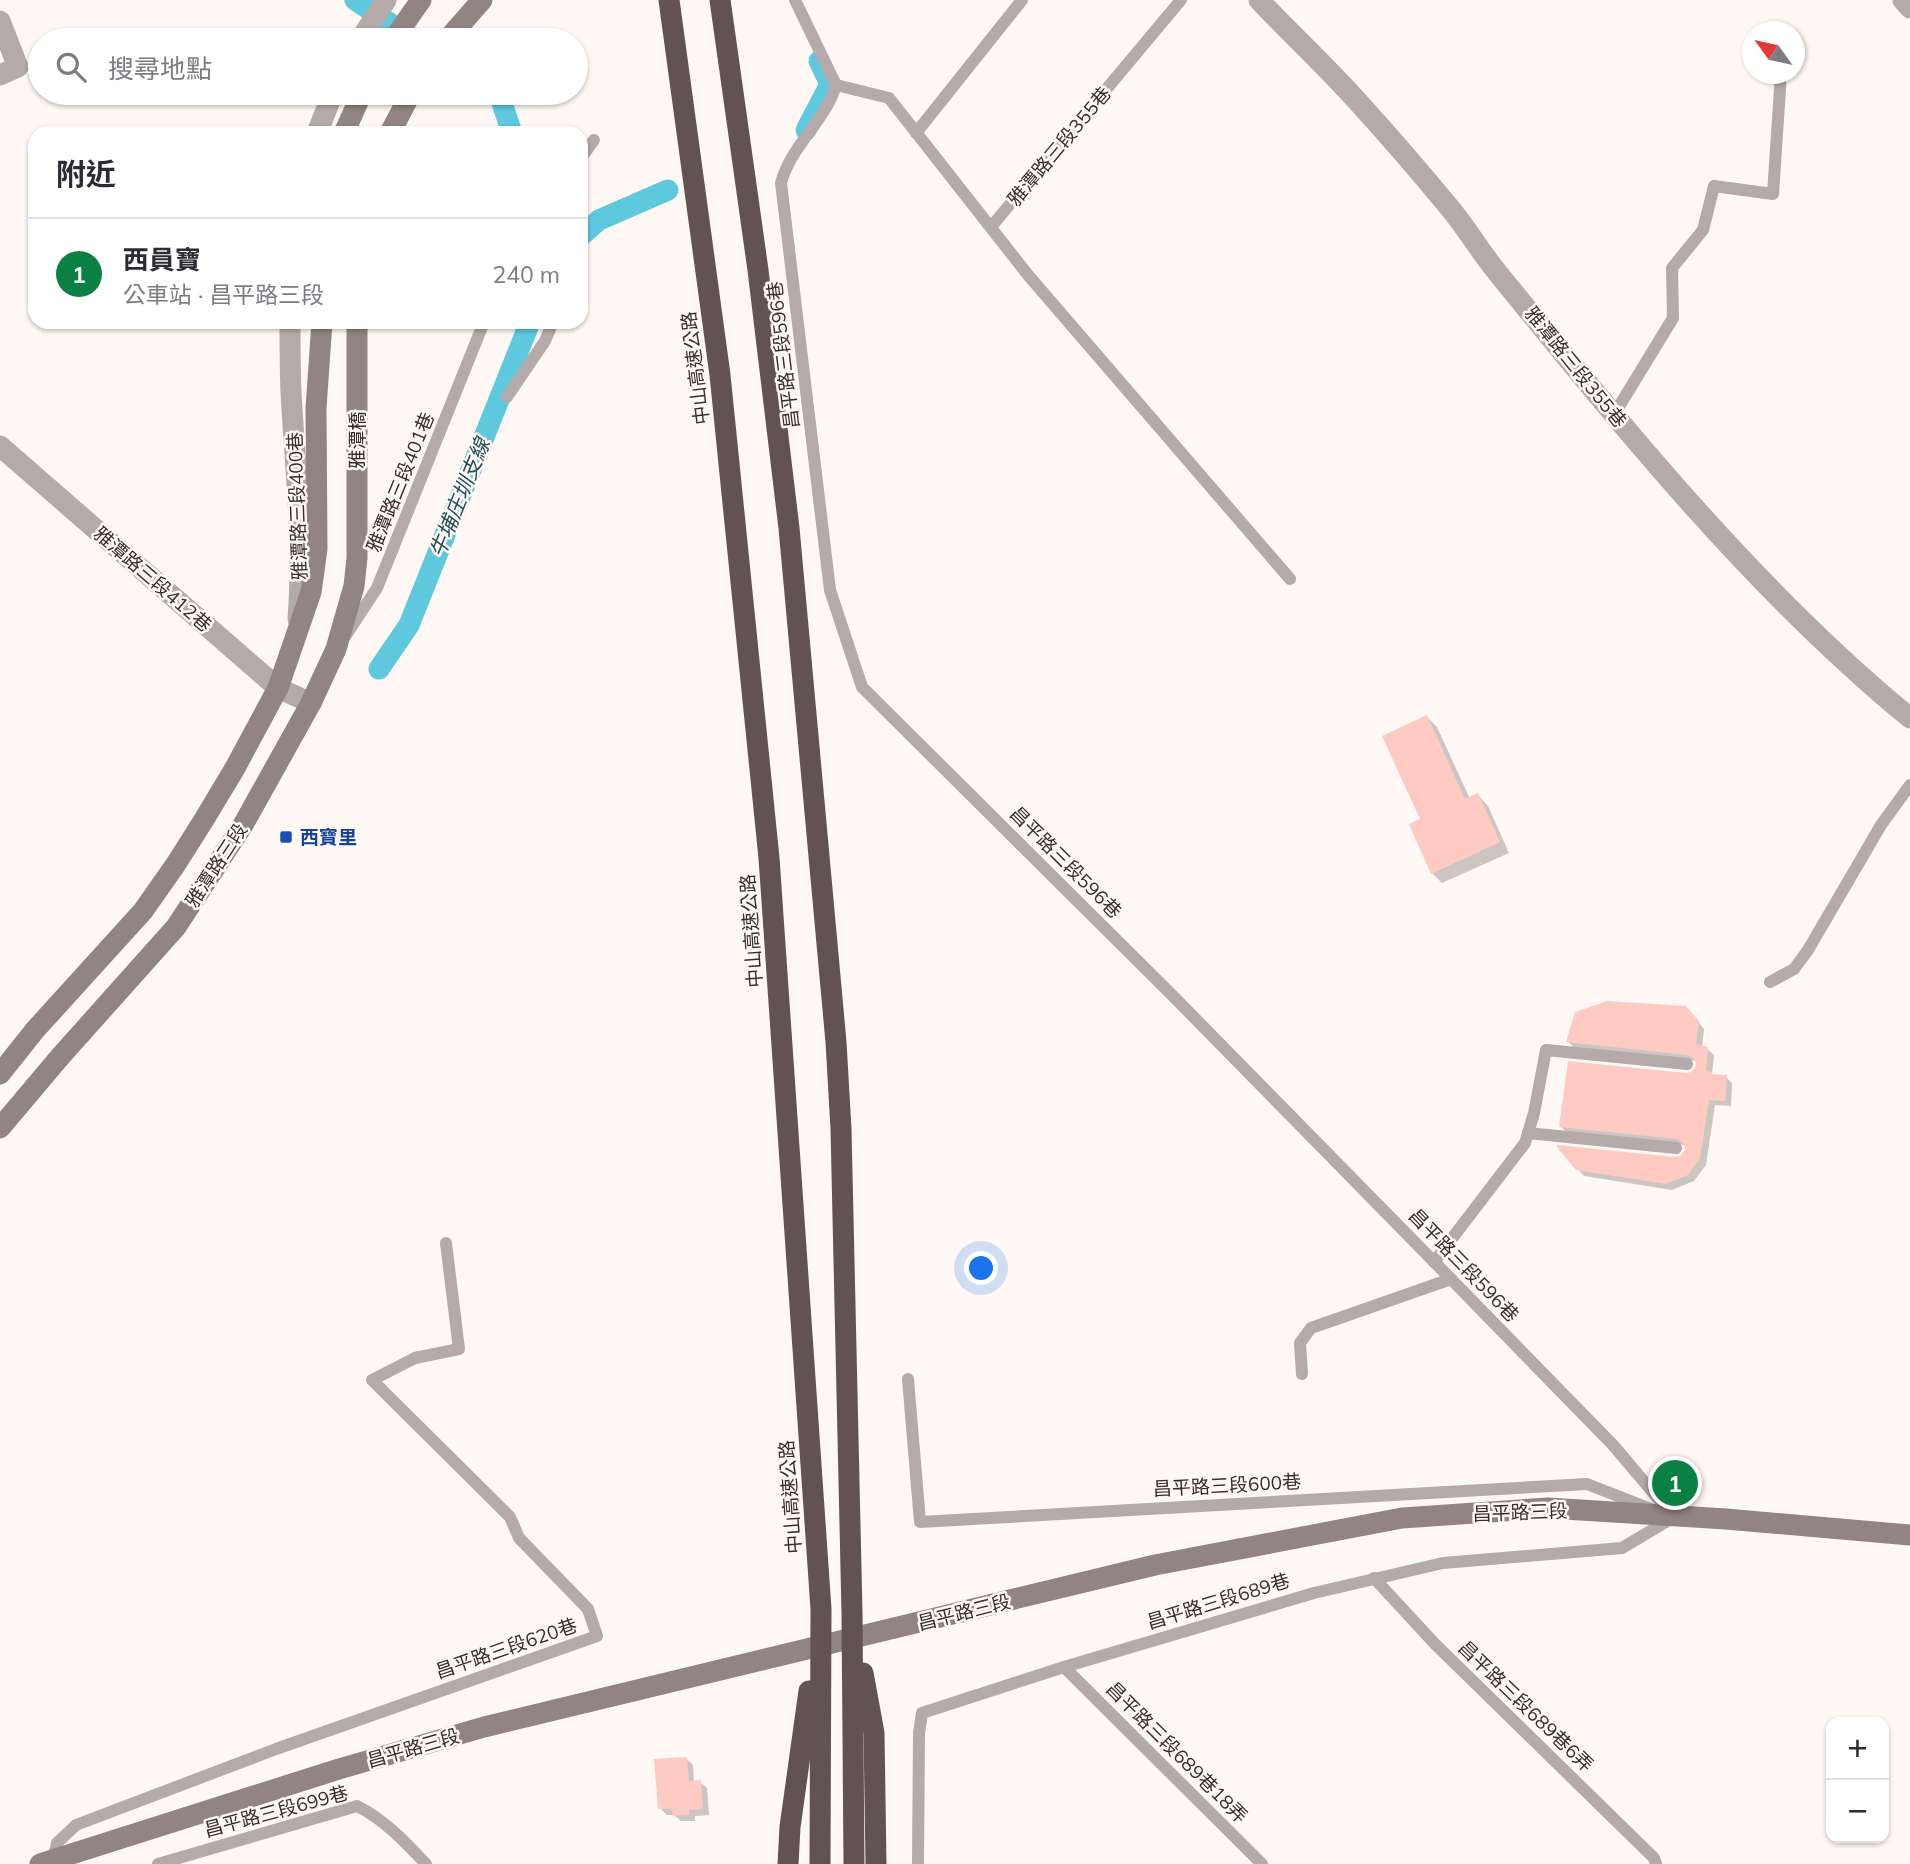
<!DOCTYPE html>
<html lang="zh-TW">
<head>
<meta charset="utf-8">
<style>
  :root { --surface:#fff; --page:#f7f7f7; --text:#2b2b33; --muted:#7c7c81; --line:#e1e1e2; --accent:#0b8043 }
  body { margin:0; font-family:Mulish,"Noto Sans TC",sans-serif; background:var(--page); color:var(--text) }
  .controls { position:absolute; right:21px; bottom:21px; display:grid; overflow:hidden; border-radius:14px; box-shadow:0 2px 5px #0004 }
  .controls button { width:63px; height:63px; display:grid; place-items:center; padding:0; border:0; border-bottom:2px solid var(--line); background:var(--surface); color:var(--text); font:35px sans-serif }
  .compass { position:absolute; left:1742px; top:21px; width:63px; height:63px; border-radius:50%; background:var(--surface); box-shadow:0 2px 5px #0004; rotate:303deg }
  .you { position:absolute; left:982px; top:1269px; width:24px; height:24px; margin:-18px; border:5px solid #fff; border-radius:50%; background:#1a73e8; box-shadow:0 0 0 10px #1a73e833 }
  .badge { display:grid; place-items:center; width:46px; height:46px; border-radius:50%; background:var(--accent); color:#fff; font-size:23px; font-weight:700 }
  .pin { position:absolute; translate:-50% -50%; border:4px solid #fff; box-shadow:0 2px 7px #0006 }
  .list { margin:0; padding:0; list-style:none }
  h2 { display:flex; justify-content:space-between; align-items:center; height:91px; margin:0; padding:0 28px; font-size:30px }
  h2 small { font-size:23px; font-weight:400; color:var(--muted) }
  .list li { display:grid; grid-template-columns:46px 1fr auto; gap:21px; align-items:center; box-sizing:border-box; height:112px; padding:0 28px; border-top:2px solid var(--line) }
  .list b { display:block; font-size:26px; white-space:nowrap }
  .list p { margin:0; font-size:23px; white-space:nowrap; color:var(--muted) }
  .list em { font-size:23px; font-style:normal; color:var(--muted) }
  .icon { flex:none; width:38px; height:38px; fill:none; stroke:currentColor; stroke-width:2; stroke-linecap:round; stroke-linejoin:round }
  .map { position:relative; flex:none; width:1910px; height:1864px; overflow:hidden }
  .search { position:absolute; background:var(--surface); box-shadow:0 2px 5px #0004; left:28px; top:28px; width:560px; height:77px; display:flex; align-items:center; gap:18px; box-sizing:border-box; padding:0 24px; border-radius:38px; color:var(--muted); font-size:26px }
  .panel { position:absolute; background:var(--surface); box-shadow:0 2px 5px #0004; left:28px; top:126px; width:560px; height:203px; border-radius:21px }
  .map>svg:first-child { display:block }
</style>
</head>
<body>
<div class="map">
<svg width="1910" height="1864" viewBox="0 0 1910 1864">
  <rect width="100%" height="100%" fill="#fff8f4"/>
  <!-- shadow -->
  <g fill="#0003">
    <polygon points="1427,717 1437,727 1470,799 1478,795 1488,806 1509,853 1442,883 1432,873 1422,820"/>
    <polygon points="1692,1014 1704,1029 1702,1048 1707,1049 1714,1055 1712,1074 1726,1077 1732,1083 1731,1106 1715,1105 1706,1165 1694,1181 1672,1190 1584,1176 1577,1168 1681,1157 1686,1150 1686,1145 1568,1133 1561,1127 1692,1073 1697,1066 1697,1061 1574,1048 1568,1041"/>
    <polygon points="687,1759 693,1765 694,1782 700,1782 707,1788 709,1815 695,1816 695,1821 681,1821 674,1815 667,1815 660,1808"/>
  </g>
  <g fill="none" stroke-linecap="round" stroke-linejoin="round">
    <!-- canal -->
    <g stroke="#5dc8de" stroke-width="21">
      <polyline points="355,0 415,40"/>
      <polyline points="494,93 500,97 512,133"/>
      <polyline points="806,130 830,84 819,61"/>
      <polyline points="581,236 599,220 668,190"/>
      <polyline points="379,669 409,625 530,322"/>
    </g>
  </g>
  <!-- building -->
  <g fill="#ffcac2">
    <polygon points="1427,715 1465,799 1478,793 1500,842 1431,874 1409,824 1420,819 1382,736"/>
    <polygon points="1607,1001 1686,1006 1699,1021 1696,1044 1708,1047 1706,1071 1712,1072 1712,1074 1727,1075 1725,1101 1709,1100 1700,1158 1688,1175 1666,1184 1576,1170 1557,1147 1557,1145 1675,1157 1680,1156 1685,1150 1684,1144 1677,1139 1559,1127 1568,1061 1686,1073 1691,1072 1696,1066 1695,1060 1688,1055 1566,1042 1575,1012"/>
    <polygon points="687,1757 689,1781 701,1780 703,1809 689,1810 689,1815 673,1816 672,1809 658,1809 654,1759"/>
  </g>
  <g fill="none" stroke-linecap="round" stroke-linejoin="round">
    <!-- lane -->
    <g stroke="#b3aaa9" stroke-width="12">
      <polyline points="795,0 836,85 889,98 1028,275 1290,579"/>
      <path d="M836,85c-11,37 -45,60 -55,98l49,407 32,97 311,309 278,283 162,166 61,72"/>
      <polyline points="916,133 1022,0"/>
      <polyline points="581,158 594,140"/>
      <polyline points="991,227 1181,0"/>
      <polyline points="507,397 545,341 553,322"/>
      <polyline points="1615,413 1673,318 1672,268 1703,230 1714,186 1773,194 1781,74"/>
      <polyline points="346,635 377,588 484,322"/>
      <polyline points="1770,982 1794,969 1808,950 1881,825 1910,785"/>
      <polyline points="1528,1133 1676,1148"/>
      <polyline points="1434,1262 1525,1143 1534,1113 1546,1050 1687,1064"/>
      <polyline points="1302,1374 1300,1343 1311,1328 1451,1279"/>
      <polyline points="908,1379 920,1522 1587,1484 1651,1509"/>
      <polyline points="1374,1578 1435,1644 1654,1858 1656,1864"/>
      <polyline points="1064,1667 1262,1864"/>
      <polyline points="53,1860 57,1843 76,1825 276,1749 597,1636 588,1609 519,1538 510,1517 372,1380 415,1358 459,1349 446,1243"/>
      <path d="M158,1864l199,-58c28,14 47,35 69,58"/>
      <polyline points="918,1864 919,1733 922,1713 1064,1667 1314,1593 1443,1563 1622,1548 1674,1517"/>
    </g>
    <!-- street -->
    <g stroke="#b3aaa9" stroke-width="21">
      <path d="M1259,0c33,35 68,67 100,103 31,34 61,69 90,104 16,19 29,41 44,60 128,158 260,322 417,451"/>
      <polyline points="1903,0 1910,8"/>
      <polyline points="0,21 18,67 0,75"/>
      <polyline points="360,40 386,0"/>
      <polyline points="317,133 333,93"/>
      <path d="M290,322c0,23 0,47 1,70 4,76 13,150 7,227"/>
      <polyline points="0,446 278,688 311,703"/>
    </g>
    <!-- secondary -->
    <g stroke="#918482" stroke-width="21">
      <polyline points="393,40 421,0"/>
      <polyline points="447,40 482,0"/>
      <polyline points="344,133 362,93"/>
      <polyline points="390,133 411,93"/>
      <polyline points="0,1074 35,1030 143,911 176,864 205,818 235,768 278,688 311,592 317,549 316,408 322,322"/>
      <polyline points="0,1128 59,1058 176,927 243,825 311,703 336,649 354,586 357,558 357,322"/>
      <polyline points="40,1864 339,1769 484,1727 1155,1565 1402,1518 1548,1508 1726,1519 1910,1535"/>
    </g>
    <!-- highway -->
    <g stroke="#635350" stroke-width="21">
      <polyline points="669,0 720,375 769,858 821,1609 820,1864"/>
      <polyline points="720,0 758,270 789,528 836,1042 841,1129 852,1613 854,1864"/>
      <polyline points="863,1673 874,1733 876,1864"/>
      <polyline points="788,1864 790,1827 809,1691"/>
    </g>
  </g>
  <!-- markers -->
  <rect fill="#1a4fb4" stroke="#fff8f4" stroke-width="2.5" x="279" y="830" width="14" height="14" rx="3.5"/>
  <g text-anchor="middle" stroke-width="5" stroke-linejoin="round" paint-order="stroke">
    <!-- street labels -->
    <g font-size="19" fill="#352f2b" stroke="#fff8f4">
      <text transform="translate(1059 146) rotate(-50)" y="7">雅潭路三段355巷</text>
      <text transform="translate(783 355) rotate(-97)" y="7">昌平路三段596巷</text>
      <text transform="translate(1576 367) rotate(51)" y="7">雅潭路三段355巷</text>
      <text transform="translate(695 368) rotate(-97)" y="7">中山高速公路</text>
      <text transform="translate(357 440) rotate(-90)" y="7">雅潭橋</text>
      <text transform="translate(400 482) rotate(-68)" y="7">雅潭路三段401巷</text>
      <text transform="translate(297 506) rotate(-92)" y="7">雅潭路三段400巷</text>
      <text transform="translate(153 579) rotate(41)" y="7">雅潭路三段412巷</text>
      <text transform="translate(1066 862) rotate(45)" y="7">昌平路三段596巷</text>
      <text transform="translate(216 865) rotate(-57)" y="7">雅潭路三段</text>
      <text transform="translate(751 931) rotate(-94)" y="7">中山高速公路</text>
      <text transform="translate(1464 1265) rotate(46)" y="7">昌平路三段596巷</text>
      <text transform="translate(1227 1485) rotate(-3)" y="7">昌平路三段600巷</text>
      <text transform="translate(790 1497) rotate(-94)" y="7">中山高速公路</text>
      <text transform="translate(1520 1512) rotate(-2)" y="7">昌平路三段</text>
      <text transform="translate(1218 1601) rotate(-17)" y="7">昌平路三段689巷</text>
      <text transform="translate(964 1612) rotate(-14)" y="7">昌平路三段</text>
      <text transform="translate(506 1648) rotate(-19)" y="7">昌平路三段620巷</text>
      <text transform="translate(1526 1706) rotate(44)" y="7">昌平路三段689巷6弄</text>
      <text transform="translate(413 1748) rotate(-16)" y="7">昌平路三段</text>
      <text transform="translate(1177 1752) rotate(45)" y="7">昌平路三段689巷18弄</text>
      <text transform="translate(276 1811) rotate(-15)" y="7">昌平路三段699巷</text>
    </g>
    <!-- transit labels -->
    <g font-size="19" font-weight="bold" fill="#164399" stroke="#fff8f4" text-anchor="start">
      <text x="300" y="844">西寶里</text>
    </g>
    <!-- water labels -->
    <g font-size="21" font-style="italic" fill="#204f59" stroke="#fff8f4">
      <text transform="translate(460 498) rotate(-68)" y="7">牛埔庄圳支線</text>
    </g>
  </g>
</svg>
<div class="controls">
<button>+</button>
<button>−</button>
</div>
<svg class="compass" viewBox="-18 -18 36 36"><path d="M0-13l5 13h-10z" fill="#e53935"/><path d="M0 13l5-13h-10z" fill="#7c7c81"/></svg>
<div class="you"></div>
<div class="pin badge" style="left:1675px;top:1483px">1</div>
<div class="search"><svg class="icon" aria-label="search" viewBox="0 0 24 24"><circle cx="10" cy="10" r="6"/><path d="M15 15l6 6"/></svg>搜尋地點</div>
<section class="panel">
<h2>附近<small></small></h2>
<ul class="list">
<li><span class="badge">1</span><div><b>西員寶</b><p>公車站 · 昌平路三段</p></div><em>240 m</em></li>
</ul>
</section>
</div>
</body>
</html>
